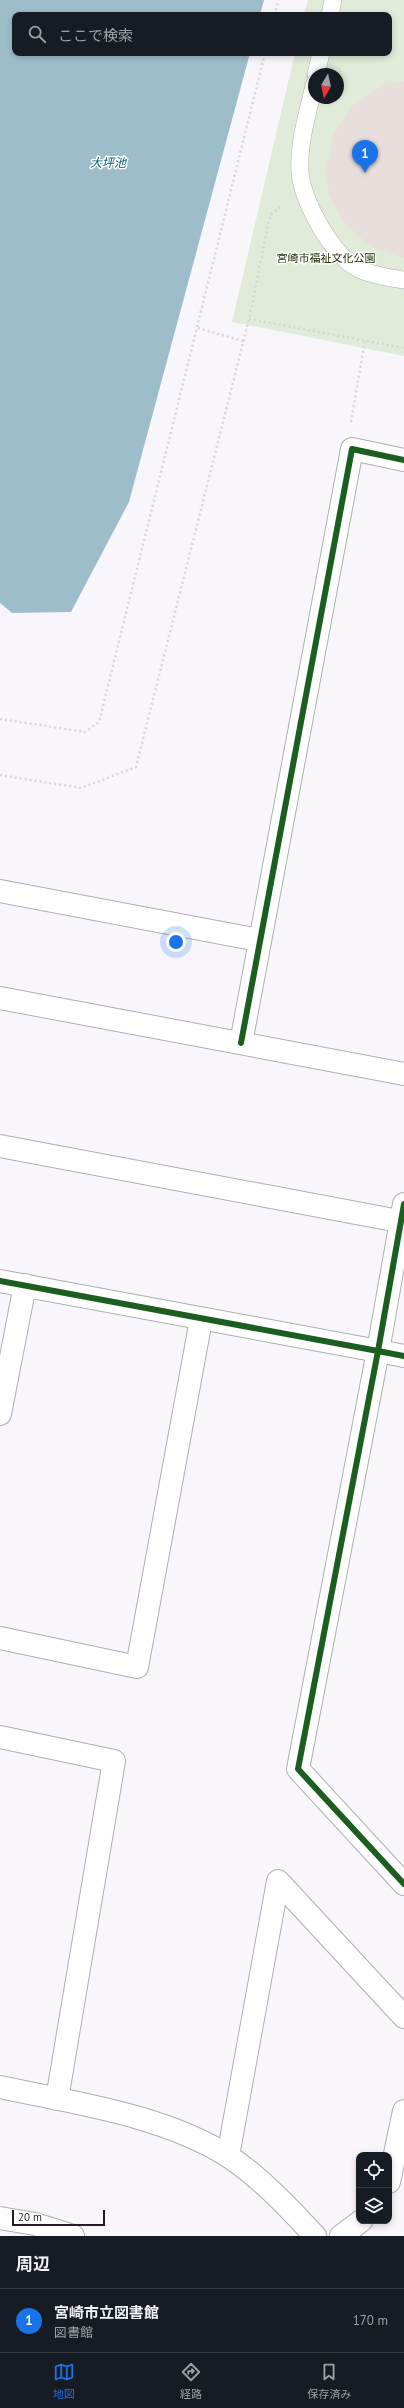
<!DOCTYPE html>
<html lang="ja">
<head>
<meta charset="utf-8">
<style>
  :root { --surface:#171b24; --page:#20242c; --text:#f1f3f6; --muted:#9ea1a6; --line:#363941; --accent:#1a73e8 }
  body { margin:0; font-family:"PT Sans","Noto Sans JP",sans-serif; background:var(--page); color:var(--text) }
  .controls { position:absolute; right:12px; bottom:12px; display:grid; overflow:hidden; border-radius:8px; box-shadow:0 2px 6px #0003 }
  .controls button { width:36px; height:36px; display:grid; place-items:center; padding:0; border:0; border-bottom:1px solid var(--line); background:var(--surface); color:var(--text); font:20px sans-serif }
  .compass { position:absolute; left:308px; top:68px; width:36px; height:36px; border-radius:50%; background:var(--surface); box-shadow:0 2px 6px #0003; rotate:189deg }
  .scale { position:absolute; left:12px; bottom:10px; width:93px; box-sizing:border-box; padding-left:4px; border:2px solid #1f1d23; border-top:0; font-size:11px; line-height:14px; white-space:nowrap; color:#1f1d23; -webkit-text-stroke:3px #fff; paint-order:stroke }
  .you { position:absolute; left:176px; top:942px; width:14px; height:14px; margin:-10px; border:3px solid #fff; border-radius:50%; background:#1a73e8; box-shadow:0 0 0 6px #1a73e833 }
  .badge { display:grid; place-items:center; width:26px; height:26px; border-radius:50%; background:var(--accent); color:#fff; font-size:13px; font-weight:700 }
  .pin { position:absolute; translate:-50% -33px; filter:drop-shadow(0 1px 2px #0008) }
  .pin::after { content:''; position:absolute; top:21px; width:14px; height:12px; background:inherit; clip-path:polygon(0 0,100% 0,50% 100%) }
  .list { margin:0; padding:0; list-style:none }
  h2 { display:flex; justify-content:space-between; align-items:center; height:52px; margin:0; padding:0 16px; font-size:17px }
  h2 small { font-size:13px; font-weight:400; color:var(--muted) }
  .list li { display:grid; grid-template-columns:26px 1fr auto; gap:12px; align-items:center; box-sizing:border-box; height:64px; padding:0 16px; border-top:1px solid var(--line) }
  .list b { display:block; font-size:15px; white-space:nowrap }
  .list p { margin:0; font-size:13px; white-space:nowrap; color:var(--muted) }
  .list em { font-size:13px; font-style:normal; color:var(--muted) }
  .icon { flex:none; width:22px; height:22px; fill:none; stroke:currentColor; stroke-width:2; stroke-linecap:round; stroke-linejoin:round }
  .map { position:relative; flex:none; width:404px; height:2236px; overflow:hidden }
  .search { position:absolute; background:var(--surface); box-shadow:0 2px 6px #0003; left:12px; right:12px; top:12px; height:44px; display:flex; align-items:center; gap:10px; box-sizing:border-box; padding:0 14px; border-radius:8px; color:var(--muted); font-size:15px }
  .sheet { height:116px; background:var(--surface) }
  nav { display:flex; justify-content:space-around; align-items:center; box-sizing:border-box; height:56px; border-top:1px solid var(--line); background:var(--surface); font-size:11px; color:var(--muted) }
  nav a { display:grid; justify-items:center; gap:2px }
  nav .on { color:var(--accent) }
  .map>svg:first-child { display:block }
</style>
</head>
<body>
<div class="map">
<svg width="404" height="2236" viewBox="0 0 404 2236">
  <rect width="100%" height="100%" fill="#f8f6fb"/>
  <!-- green -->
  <path fill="#e1ebd9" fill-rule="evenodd" d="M308,0h96v356l-172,-34 63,-269h94v-38h-85zM314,74h24v24h-24z"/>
  <!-- water -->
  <polygon fill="#9ebdcb" points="0,0 264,0 260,15 15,15 15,53 250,53 129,502 71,612 12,613 0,603"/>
  <!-- building -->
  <polygon fill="#e8dfdd" points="404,81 404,258 371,247 345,224 329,194 326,169 333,135 351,107 372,91 387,84"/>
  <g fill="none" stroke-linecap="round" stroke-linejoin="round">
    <defs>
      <g id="lane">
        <polyline points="330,15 333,0"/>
        <polyline points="316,74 321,53"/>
        <path d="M314,85c-6,28 -16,58 -14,87 2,29 33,85 59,97 13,6 31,9 45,11"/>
      </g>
      <g id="street">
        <polyline points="0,891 259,940"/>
        <polyline points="0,998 404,1074"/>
        <polyline points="241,1043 352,449 404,460"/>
        <polyline points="0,1281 378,1351 404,1204"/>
        <polyline points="404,1356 378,1351 298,1769 404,1884"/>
        <polyline points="0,1414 25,1285"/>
        <polyline points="0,1638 137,1667 201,1320"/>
        <polyline points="0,1737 114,1761 57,2099"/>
        <path d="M0,2087c74,16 163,28 228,69 32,21 61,52 87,80"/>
        <polyline points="228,2156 278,1881 404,2017"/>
        <polyline points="389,2182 404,2111"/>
        <polyline points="0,2218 35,2224 73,2236"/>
        <polyline points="341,2236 361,2221"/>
      </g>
      <polyline id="secondary" points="0,1146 404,1222"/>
    </defs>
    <!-- lane casing -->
    <use href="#lane" stroke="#afadb3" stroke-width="18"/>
    <!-- street casing -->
    <use href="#street" stroke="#afadb3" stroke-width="24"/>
    <!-- secondary casing -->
    <use href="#secondary" stroke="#afadb3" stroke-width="24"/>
    <!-- path -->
    <g stroke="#d6d6d6" stroke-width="2.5" stroke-dasharray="2 3" stroke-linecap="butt">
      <polyline points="275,15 278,0"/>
      <polyline points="249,319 404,348"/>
      <polyline points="198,328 243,341"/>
      <polyline points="351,422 365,341"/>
      <polyline points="0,719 85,732 99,722 265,53"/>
      <polyline points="0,775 81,788 136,767 249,319 270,215 283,205"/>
    </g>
    <!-- lane -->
    <use href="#lane" stroke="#fefefe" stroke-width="17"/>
    <!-- street -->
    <use href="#street" stroke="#fefefe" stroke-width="22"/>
    <!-- secondary -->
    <use href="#secondary" stroke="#fefefe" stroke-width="22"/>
    <defs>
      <g id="cycleway">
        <polyline points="241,1043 352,449 404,460"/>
        <polyline points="0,1281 378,1351 404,1204"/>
        <polyline points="404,1356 378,1351 298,1769 404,1884"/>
      </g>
    </defs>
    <!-- cycleway casing -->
    <use href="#cycleway" stroke="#fff" stroke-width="8"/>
    <!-- cycleway -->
    <use href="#cycleway" stroke="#1b5e20" stroke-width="6"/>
  </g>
  <g text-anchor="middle" stroke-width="3" stroke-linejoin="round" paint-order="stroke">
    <!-- park labels -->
    <g font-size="11" fill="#223309" stroke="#fff">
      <text x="326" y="262">宮崎市福祉文化公園</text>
    </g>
    <!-- water labels -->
    <g font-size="12" font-style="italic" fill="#01607a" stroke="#fff">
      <text x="108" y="167">大坪池</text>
    </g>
  </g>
</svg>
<div class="controls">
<button><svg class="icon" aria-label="locate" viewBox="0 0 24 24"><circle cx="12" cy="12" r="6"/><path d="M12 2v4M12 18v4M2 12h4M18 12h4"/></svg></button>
<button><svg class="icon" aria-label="layers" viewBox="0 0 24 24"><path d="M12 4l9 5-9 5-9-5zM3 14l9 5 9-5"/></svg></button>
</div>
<svg class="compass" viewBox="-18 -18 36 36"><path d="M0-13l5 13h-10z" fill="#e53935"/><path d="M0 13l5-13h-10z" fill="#9ea1a6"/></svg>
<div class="scale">20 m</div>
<div class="you"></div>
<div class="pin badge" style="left:365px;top:173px">1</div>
<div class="search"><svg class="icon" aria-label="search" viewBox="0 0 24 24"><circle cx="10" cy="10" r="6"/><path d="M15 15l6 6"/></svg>ここで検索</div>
</div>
<section class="sheet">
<h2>周辺<small></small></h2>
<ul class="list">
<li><span class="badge">1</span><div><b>宮崎市立図書館</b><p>図書館</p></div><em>170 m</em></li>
</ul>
</section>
<nav>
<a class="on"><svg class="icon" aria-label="map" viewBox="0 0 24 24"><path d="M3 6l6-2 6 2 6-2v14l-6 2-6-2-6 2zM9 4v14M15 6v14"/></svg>地図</a>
<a><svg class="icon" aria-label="directions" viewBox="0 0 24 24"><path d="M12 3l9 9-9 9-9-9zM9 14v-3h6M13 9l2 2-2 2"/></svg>経路</a>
<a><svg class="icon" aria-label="saved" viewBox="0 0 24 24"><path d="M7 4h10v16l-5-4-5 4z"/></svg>保存済み</a>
</nav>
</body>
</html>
